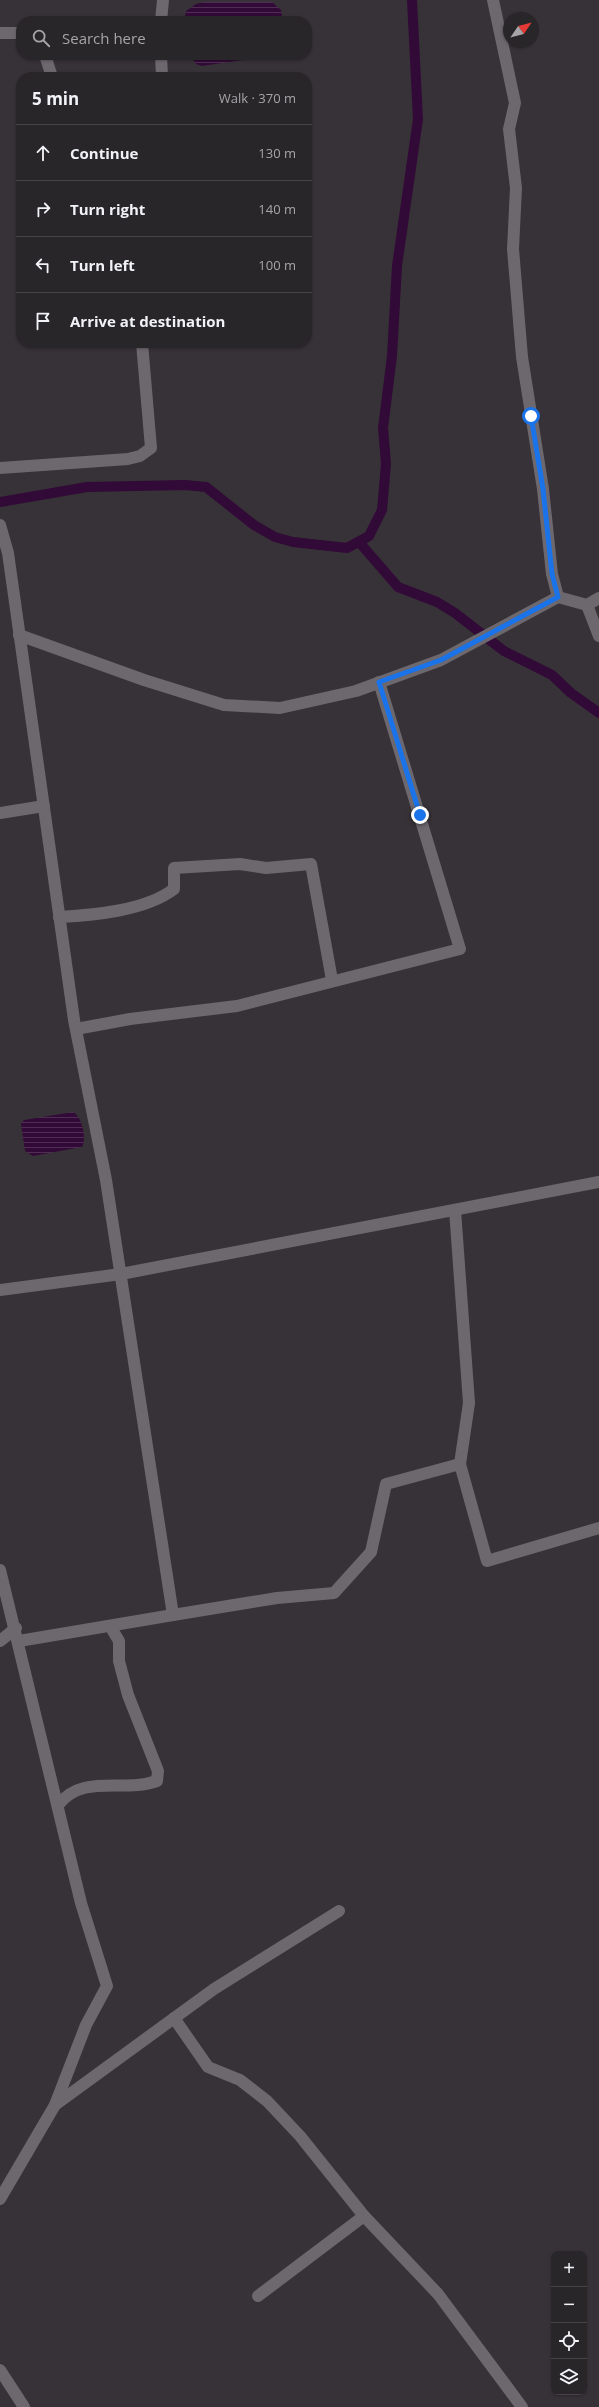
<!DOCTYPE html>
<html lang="en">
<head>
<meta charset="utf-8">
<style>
  :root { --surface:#292629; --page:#312e31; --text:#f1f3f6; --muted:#a5a5a8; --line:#454346 }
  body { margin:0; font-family:"Open Sans",sans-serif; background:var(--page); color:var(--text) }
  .controls { position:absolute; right:12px; bottom:12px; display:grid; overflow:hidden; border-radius:8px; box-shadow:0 1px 3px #0004 }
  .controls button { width:36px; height:36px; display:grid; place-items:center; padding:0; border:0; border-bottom:1px solid var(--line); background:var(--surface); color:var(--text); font:20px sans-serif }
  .compass { position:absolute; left:503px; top:12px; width:36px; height:36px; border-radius:50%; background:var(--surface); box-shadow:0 1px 3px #0004; rotate:55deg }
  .stop { position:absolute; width:12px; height:12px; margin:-9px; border:3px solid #1a73e8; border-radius:50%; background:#fff }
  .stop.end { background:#1a73e8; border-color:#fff; box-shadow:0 1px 4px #0008 }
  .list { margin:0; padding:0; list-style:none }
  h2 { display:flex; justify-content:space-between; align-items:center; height:52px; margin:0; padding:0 16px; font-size:17px }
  h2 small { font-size:13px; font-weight:400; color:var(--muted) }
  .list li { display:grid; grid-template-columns:26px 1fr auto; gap:12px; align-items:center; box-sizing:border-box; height:56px; padding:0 16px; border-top:1px solid var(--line) }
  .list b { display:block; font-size:15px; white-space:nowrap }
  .list em { font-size:13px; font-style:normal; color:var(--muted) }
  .icon { flex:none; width:22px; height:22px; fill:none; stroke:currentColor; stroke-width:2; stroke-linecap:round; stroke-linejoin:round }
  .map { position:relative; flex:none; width:599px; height:2407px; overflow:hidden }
  .search { position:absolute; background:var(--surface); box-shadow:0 1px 3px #0004; left:16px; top:16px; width:296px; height:44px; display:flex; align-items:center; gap:10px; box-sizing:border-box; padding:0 14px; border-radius:16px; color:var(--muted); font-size:15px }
  .panel { position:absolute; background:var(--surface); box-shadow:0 1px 3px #0004; left:16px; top:72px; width:296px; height:276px; border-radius:16px }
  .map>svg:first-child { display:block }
</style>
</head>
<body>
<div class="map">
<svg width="599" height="2407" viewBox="0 0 599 2407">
  <defs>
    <pattern id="water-rules" width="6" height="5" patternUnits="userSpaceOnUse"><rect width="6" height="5" fill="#320a37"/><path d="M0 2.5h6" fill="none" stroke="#502e54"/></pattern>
  </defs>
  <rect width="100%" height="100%" fill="#373237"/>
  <!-- water -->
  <g fill="url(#water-rules)">
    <polygon points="205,2 272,2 281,10 283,21 184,21 186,11 196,4"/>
    <polygon points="190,55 277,55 202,66 196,64"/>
    <path d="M73,1112c9,5 14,26 9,35l-49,9 -8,-5 -4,-27 3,-4z"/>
  </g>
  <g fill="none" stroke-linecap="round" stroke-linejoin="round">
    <!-- canal -->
    <g stroke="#320a37" stroke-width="10">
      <polyline points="0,502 87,487 185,485 206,487 254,525 275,537 293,542 347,548 369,536 382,510 386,464 383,428 392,356 397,266 418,119 412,0"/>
      <polyline points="359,542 398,587 437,602 455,613 504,651 552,675 571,693 599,713"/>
    </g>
    <!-- minor -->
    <g stroke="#6d686e" stroke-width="12">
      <polyline points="493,0 515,103 509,129 516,188 513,249 522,357 543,489 552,574 558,597 587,605 599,598"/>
      <polyline points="161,21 163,0"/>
      <polyline points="0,33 21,33"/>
      <polyline points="45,55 52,77"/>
      <polyline points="161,55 162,77"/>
      <polyline points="0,468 128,459 140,456 151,448 142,343"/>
      <polyline points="0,525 8,553 74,1020 106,1180 173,1615 277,1598 334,1593 371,1552 386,1484 460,1464 487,1561 599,1528"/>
      <polyline points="587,605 599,636"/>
      <polyline points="19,635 144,680 224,705 280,708 356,691 441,660 558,597"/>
      <polyline points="0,813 44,806"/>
      <path d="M59,917c35,-2 86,-6 115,-28v-21l66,-4 26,4 45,-4 21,116"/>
      <polyline points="76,1029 130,1019 237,1006 460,949 379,682"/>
      <polyline points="455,1210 469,1403 460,1464"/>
      <polyline points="0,1290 121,1274 599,1182"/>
      <polyline points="0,1570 81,1903 107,1986 86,2025 55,2105 0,2199"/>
      <polyline points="0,1641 16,1628"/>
      <polyline points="19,1641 173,1615"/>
      <path d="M58,1805c25,-32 65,-12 99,-24l1,-10 -30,-76 -9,-34v-20l-6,-10 2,-6"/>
      <polyline points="174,2018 208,2067 240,2080 267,2101 300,2136 364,2216"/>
      <polyline points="55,2105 214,1989 339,1911"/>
      <polyline points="258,2296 364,2216 438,2294 522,2407"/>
      <polyline points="0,2370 24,2407"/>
    </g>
  </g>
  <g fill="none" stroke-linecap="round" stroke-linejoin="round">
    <!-- route -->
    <polyline stroke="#1a73e8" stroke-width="5" points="420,815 379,682 441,660 558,597 552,574 543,489 531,416"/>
  </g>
</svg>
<div class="controls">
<button>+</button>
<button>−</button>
<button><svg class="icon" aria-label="locate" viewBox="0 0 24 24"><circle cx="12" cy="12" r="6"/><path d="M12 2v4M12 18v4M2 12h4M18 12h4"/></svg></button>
<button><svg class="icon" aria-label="layers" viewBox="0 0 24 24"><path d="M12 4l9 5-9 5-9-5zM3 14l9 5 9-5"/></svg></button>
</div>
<svg class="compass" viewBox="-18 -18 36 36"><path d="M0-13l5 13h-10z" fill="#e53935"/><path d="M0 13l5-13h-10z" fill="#a5a5a8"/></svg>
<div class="stop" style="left:531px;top:416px"></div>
<div class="stop end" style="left:420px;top:815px"></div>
<div class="search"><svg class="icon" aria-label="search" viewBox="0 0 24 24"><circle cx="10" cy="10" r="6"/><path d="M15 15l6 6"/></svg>Search here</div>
<section class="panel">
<h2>5 min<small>Walk · 370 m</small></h2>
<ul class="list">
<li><svg class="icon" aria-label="ahead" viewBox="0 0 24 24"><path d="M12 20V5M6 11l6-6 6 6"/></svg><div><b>Continue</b></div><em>130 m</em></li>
<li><svg class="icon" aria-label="right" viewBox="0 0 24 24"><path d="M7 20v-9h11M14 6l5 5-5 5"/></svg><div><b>Turn right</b></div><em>140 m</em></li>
<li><svg class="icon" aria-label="left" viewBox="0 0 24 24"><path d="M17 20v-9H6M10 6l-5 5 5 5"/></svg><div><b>Turn left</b></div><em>100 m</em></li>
<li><svg class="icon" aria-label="arrive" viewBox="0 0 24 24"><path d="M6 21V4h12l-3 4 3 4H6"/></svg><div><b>Arrive at destination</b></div></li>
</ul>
</section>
</div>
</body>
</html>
